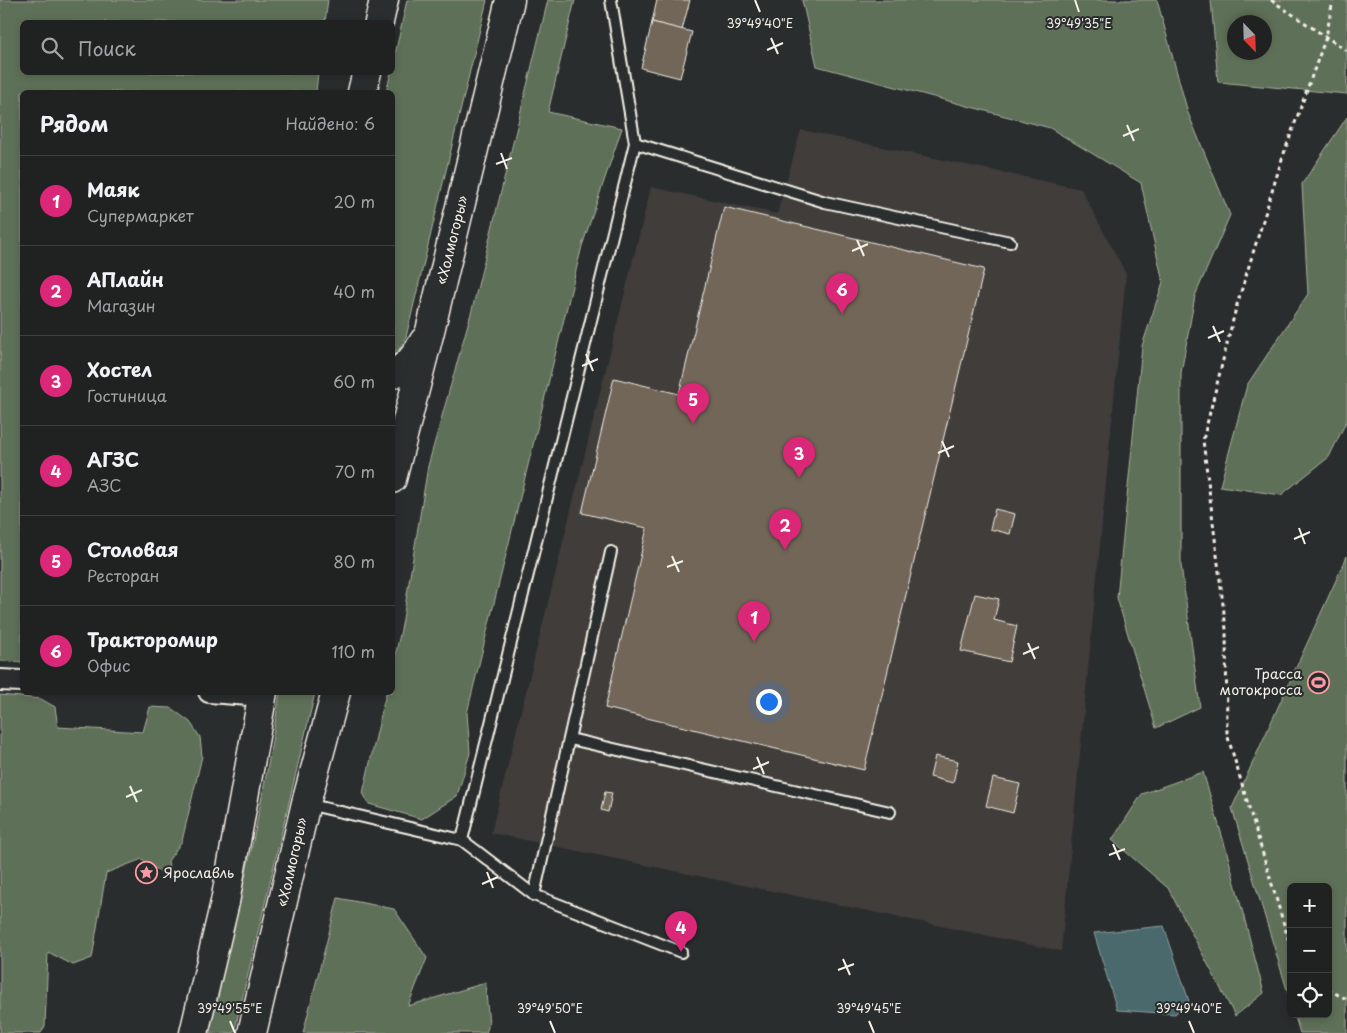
<!DOCTYPE html>
<html lang="ru">
<head>
<meta charset="utf-8">
<style>
  :root { --surface:#202222; --page:#282a2a; --text:#f1f3f6; --muted:#a2a4a5; --line:#3d3f40; --accent:#db2777 }
  body { margin:0; font-family:"Playpen Sans",sans-serif; background:var(--page); color:var(--text) }
  .controls { position:absolute; right:15px; bottom:15px; display:grid; overflow:hidden; border-radius:8px; box-shadow:0 2px 8px #0003 }
  .controls button { width:45px; height:45px; display:grid; place-items:center; padding:0; border:0; border-bottom:1px solid var(--line); background:var(--surface); color:var(--text); font:25px sans-serif }
  .compass { position:absolute; left:1227px; top:15px; width:45px; height:45px; border-radius:50%; background:var(--surface); box-shadow:0 2px 8px #0003; rotate:157deg }
  .you { position:absolute; left:768px; top:701px; width:18px; height:18px; margin:-12px; border:4px solid #fff; border-radius:50%; background:#1a73e8; box-shadow:0 0 0 8px #1a73e833 }
  .badge { display:grid; place-items:center; width:32px; height:32px; border-radius:50%; background:var(--accent); color:#fff; font-size:16px; font-weight:700 }
  .pin { position:absolute; translate:-50% -41px; filter:drop-shadow(0 1px 2px #0008) }
  .pin::after { content:''; position:absolute; top:26px; width:18px; height:15px; background:inherit; clip-path:polygon(0 0,100% 0,50% 100%) }
  .list { margin:0; padding:0; list-style:none }
  h2 { display:flex; justify-content:space-between; align-items:center; height:65px; margin:0; padding:0 20px; font-size:21px }
  h2 small { font-size:16px; font-weight:400; color:var(--muted) }
  .list li { display:grid; grid-template-columns:32px 1fr auto; gap:15px; align-items:center; box-sizing:border-box; height:90px; padding:0 20px; border-top:1px solid var(--line) }
  .list b { display:block; font-size:19px; white-space:nowrap }
  .list p { margin:0; font-size:16px; white-space:nowrap; color:var(--muted) }
  .list em { font-size:16px; font-style:normal; color:var(--muted) }
  .icon { flex:none; width:28px; height:28px; fill:none; stroke:currentColor; stroke-width:2; stroke-linecap:round; stroke-linejoin:round }
  .map { position:relative; flex:none; width:1347px; height:1033px; overflow:hidden }
  .search { position:absolute; background:var(--surface); box-shadow:0 2px 8px #0003; left:20px; top:20px; width:375px; height:55px; display:flex; align-items:center; gap:12px; box-sizing:border-box; padding:0 18px; border-radius:8px; color:var(--muted); font-size:19px }
  .panel { position:absolute; background:var(--surface); box-shadow:0 2px 8px #0003; left:20px; top:90px; width:375px; height:605px; border-radius:8px }
  .map>svg:first-child { display:block }
</style>
</head>
<body>
<div class="map">
<svg width="1347" height="1033" viewBox="0 0 1347 1033">
  <rect width="100%" height="100%" fill="#2a2d2e"/>
  <filter id="ink" filterUnits="userSpaceOnUse"><feTurbulence type="fractalNoise" baseFrequency=".02" numOctaves="2"/><feDisplacementMap in="SourceGraphic" scale="10" xChannelSelector="R" yChannelSelector="G"/><feConvolveMatrix kernelMatrix="1 2 1 2 8 2 1 2 1" color-interpolation-filters="sRGB"/></filter>
  <g filter="url(#ink)">
    <!-- built -->
    <polygon fill="#3f3e3b" points="801,130 1081,189 1126,274 1061,951 491,833 651,187 777,214"/>
    <!-- green -->
    <g fill="#5e7058" stroke="#a9b0a0" fill-rule="evenodd">
      <polygon points="0,0 328,0 325,22 22,22 22,72 318,73 316,92 22,92 22,662 0,661"/>
      <polygon points="407,0 487,0 406,337 400,348 393,353 392,92 386,92 391,73 392,72 393,64"/>
      <polygon points="548,0 575,0 548,112 622,128 582,246 467,713 470,753 457,796 422,819 369,804 363,793 386,693 392,692 393,666 402,625 428,466 473,306"/>
      <polygon points="802,0 1157,0 1188,113 1230,215 1195,296 1181,373 1181,565 1200,707 1156,728 1117,598 1142,346 1163,282 1141,183 1050,128 817,66"/>
      <path d="M1211,0h136v94l-129,-12zM1234,22h30v30h-30z"/>
      <polygon points="1347,117 1347,420 1329,457 1281,495 1220,486 1247,385 1308,294 1302,184"/>
      <polygon points="1347,556 1347,1033 1300,1033 1294,1014 1328,1014 1328,887 1291,887 1291,1003 1232,808"/>
      <polygon points="280,693 315,693 234,1033 208,1033 251,851 267,771"/>
      <polygon points="0,695 41,699 55,707 58,727 143,732 150,707 171,708 190,722 200,737 202,756 182,841 168,861 171,879 142,859 106,873 92,958 73,965 48,952 45,1026 41,1033 0,1033"/>
      <polygon points="1203,772 1226,849 1264,993 1235,1016 1168,888 1112,840 1142,794"/>
      <polygon points="338,898 394,909 427,958 408,1006 485,983 489,1024 486,1033 303,1033"/>
    </g>
    <!-- water -->
    <polygon fill="#4a696c" stroke="#8e9f9e" points="1164,926 1189,1001 1175,1014 1117,1010 1094,933"/>
    <!-- building -->
    <g fill="#716658" stroke="#f4f1e8">
      <polygon points="657,0 690,0 682,30 652,22"/>
      <polygon points="652,22 692,32 680,78 641,68"/>
      <polygon points="724,207 984,269 864,770 605,708 647,528 582,513 614,378 679,394"/>
      <polygon points="995,509 1015,514 1010,534 990,529"/>
      <polygon points="975,594 999,599 994,620 1017,626 1009,662 961,651"/>
      <polygon points="935,756 958,761 953,783 930,777"/>
      <polygon points="993,778 1020,784 1013,813 986,806"/>
      <polygon points="605,792 612,793 608,812 601,810"/>
    </g>
    <g fill="none" stroke-linecap="round" stroke-linejoin="round">
      <defs>
        <g id="service">
          <polyline points="635,143 825,202 1010,242"/>
          <polyline points="570,739 890,812"/>
          <polyline points="307,804 462,840 635,143 611,0"/>
          <polyline points="462,840 534,895 681,952"/>
          <polyline points="534,895 611,552"/>
        </g>
        <g id="minor">
          <polyline points="0,680 22,681"/>
          <polyline points="209,692 263,696"/>
        </g>
        <g id="trunk">
          <polyline points="379,22 384,0"/>
          <polyline points="362,92 367,72"/>
          <path d="M392,374c15,-6 24,-19 32,-33"/>
          <polyline points="392,479 430,331 510,0"/>
          <polyline points="194,1033 225,902 263,692"/>
          <polyline points="252,1033 306,803 336,692"/>
        </g>
      </defs>
      <!-- service casing -->
      <use href="#service" stroke="#f4f1e8" stroke-width="14"/>
      <!-- minor casing -->
      <use href="#minor" stroke="#f4f1e8" stroke-width="24"/>
      <!-- trunk casing -->
      <use href="#trunk" stroke="#f4f1e8" stroke-width="31"/>
      <!-- path -->
      <g stroke="#f4f1e8" stroke-width="3" stroke-dasharray="4 4" stroke-linecap="butt">
        <polyline points="1271,0 1347,51"/>
        <polyline points="1291,948 1227,734 1226,629 1203,440 1236,308 1282,159 1326,37 1333,0"/>
        <polyline points="1328,990 1347,999"/>
      </g>
      <!-- service -->
      <use href="#service" stroke="#2a2d2e" stroke-width="10"/>
      <!-- minor -->
      <use href="#minor" stroke="#2a2d2e" stroke-width="20"/>
      <!-- trunk -->
      <use href="#trunk" stroke="#2a2d2e" stroke-width="28"/>
    </g>
  </g>
  <!-- ticks -->
  <path fill="none" stroke="#f4f1e8" stroke-width="2" d="M755,0l5,12M1075,0l4,12M771,38l7,16M767,50l16,-7M1127,125l7,16M1123,136l16,-7M501,153l6,16M496,164l16,-6M857,240l7,16M852,251l16,-7M1213,326l7,16M1208,338l16,-7M586,354l7,17M582,366l16,-7M942,441l7,16M938,453l16,-7M1299,528l6,16M1294,539l16,-7M672,556l7,16M667,567l16,-6M1028,643l7,16M1023,654l16,-7M757,757l7,17M753,769l16,-7M130,786l7,16M126,797l16,-7M1113,844l7,16M1109,855l16,-6M487,872l6,16M482,884l16,-7M843,959l7,16M838,970l16,-6M230,1021l5,12M550,1021l5,12M869,1021l5,12M1189,1021l5,12"/>
  <!-- icons -->
  <defs>
    <symbol id="stadium-ring" viewBox="-11 -11 22 22"><circle r="9.5" fill="#2a2d2e" stroke="#ff9aa2" stroke-width="1.5"/><path d="M0-5a6.5 5 0 1 0 0 10a6.5 5 0 1 0 0-10ZM-3.5-1.8h7v3.6h-7Z" fill="#ff9aa2"/></symbol>
    <symbol id="sight-ring" viewBox="-11 -11 22 22"><circle r="9.5" fill="#2a2d2e" stroke="#ff9aa2" stroke-width="1.5"/><path d="M0-6L1.8-2.2L6-1.7L2.9 1.2L3.7 5.4L0 3.3L-3.7 5.4L-2.9 1.2L-6-1.7L-1.8-2.2Z" fill="#ff9aa2"/></symbol>
  </defs>
  <g fill-rule="evenodd">
    <use href="#stadium-ring" x="1306" y="670" width="25" height="25"/>
    <use href="#sight-ring" x="134" y="860" width="25" height="25"/>
  </g>
  <g text-anchor="middle" stroke-width="4" stroke-linejoin="round" paint-order="stroke">
    <!-- street labels -->
    <g font-size="14" fill="#f4f1e8" stroke="#2a2d2e">
      <text transform="translate(452 240) rotate(-76)" y="5">«Холмогоры»</text>
      <text transform="translate(292 862) rotate(-77)" y="5">«Холмогоры»</text>
    </g>
    <!-- poi labels -->
    <g font-size="14" fill="#f4f1e8" stroke="#2a2d2e" text-anchor="end">
      <text x="1302" y="679">Трасса<tspan x="1302" dy="16">мотокросса</tspan></text>
      <text x="163" y="878" text-anchor="start">Ярославль</text>
    </g>
  </g>
  <g font-size="12" text-anchor="middle" fill="#f4f1e8" stroke="#2a2d2e" stroke-width="4" stroke-linejoin="round" paint-order="stroke">
    <text x="760" y="28">39°49'40"E</text>
    <text x="1079" y="28">39°49'35"E</text>
    <text x="230" y="1013">39°49'55"E</text>
    <text x="550" y="1013">39°49'50"E</text>
    <text x="869" y="1013">39°49'45"E</text>
    <text x="1189" y="1013">39°49'40"E</text>
  </g>
</svg>
<div class="controls">
<button>+</button>
<button>−</button>
<button><svg class="icon" aria-label="locate" viewBox="0 0 24 24"><circle cx="12" cy="12" r="6"/><path d="M12 2v4M12 18v4M2 12h4M18 12h4"/></svg></button>
</div>
<svg class="compass" viewBox="-18 -18 36 36"><path d="M0-13l5 13h-10z" fill="#e53935"/><path d="M0 13l5-13h-10z" fill="#a2a4a5"/></svg>
<div class="you"></div>
<div class="pin badge" style="left:754px;top:642px">1</div>
<div class="pin badge" style="left:785px;top:550px">2</div>
<div class="pin badge" style="left:799px;top:478px">3</div>
<div class="pin badge" style="left:681px;top:952px">4</div>
<div class="pin badge" style="left:693px;top:424px">5</div>
<div class="pin badge" style="left:842px;top:314px">6</div>
<div class="search"><svg class="icon" aria-label="search" viewBox="0 0 24 24"><circle cx="10" cy="10" r="6"/><path d="M15 15l6 6"/></svg>Поиск</div>
<section class="panel">
<h2>Рядом<small>Найдено: 6</small></h2>
<ul class="list">
<li><span class="badge">1</span><div><b>Маяк</b><p>Супермаркет</p></div><em>20 m</em></li>
<li><span class="badge">2</span><div><b>АПлайн</b><p>Магазин</p></div><em>40 m</em></li>
<li><span class="badge">3</span><div><b>Хостел</b><p>Гостиница</p></div><em>60 m</em></li>
<li><span class="badge">4</span><div><b>АГЗС</b><p>АЗС</p></div><em>70 m</em></li>
<li><span class="badge">5</span><div><b>Столовая</b><p>Ресторан</p></div><em>80 m</em></li>
<li><span class="badge">6</span><div><b>Тракторомир</b><p>Офис</p></div><em>110 m</em></li>
</ul>
</section>
</div>
</body>
</html>
